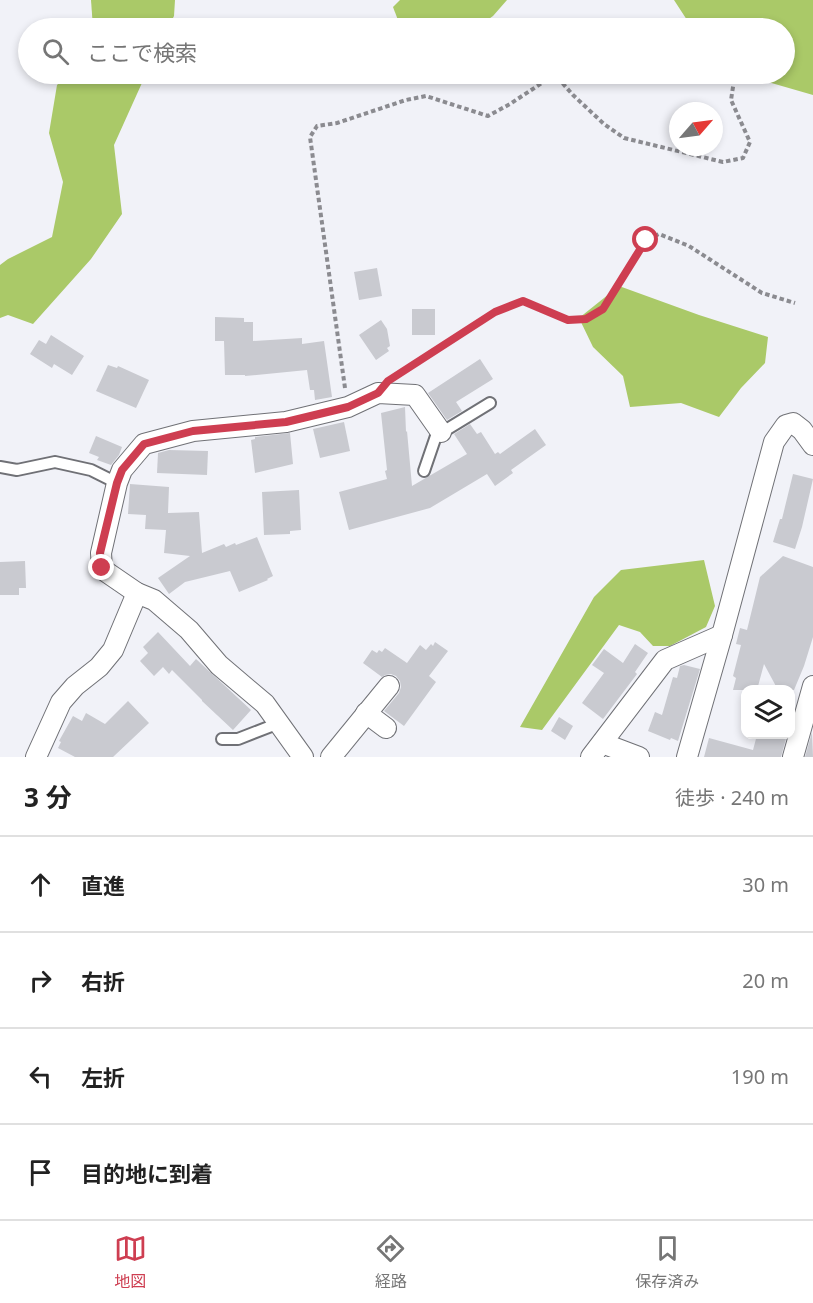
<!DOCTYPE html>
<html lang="ja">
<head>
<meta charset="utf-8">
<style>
  :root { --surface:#fff; --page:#f2f2f2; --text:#222; --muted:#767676; --line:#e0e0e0; --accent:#ce3e51 }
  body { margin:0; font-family:"Noto Sans","Noto Sans JP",sans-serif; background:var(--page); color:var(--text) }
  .controls { position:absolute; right:18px; bottom:18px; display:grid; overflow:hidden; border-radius:12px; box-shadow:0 3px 9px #0003 }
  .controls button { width:54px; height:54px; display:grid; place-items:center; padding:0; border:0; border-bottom:2px solid var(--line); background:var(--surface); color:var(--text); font:30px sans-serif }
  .compass { position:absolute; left:669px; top:102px; width:54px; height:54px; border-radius:50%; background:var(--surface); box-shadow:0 3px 9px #0003; rotate:62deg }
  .stop { position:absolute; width:18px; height:18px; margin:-14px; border:4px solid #ce3e51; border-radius:50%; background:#fff }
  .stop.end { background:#ce3e51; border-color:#fff; box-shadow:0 2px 6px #0008 }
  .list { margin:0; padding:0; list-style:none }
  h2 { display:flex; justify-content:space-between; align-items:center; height:78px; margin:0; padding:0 24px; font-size:26px }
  h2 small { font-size:20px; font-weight:400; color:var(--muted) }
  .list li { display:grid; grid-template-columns:39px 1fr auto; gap:18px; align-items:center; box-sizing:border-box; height:96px; padding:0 24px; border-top:2px solid var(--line) }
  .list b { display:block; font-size:22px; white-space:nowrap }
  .list em { font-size:20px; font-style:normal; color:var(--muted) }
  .icon { flex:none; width:33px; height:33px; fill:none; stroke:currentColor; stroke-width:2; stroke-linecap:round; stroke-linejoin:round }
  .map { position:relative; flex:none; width:813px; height:757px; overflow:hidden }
  .search { position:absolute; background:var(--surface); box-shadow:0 3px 9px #0003; left:18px; right:18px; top:18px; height:66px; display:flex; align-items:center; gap:15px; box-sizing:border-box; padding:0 21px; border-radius:33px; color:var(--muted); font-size:22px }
  .sheet { height:462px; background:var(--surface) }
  nav { display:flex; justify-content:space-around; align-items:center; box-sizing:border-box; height:84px; border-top:2px solid var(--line); background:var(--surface); font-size:16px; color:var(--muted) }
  nav a { display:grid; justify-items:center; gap:3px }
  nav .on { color:var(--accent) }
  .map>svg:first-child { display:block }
</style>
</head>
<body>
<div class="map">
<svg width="813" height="757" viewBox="0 0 813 757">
  <rect width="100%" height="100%" fill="#f1f2f8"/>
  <!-- forest -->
  <g fill="#aac968">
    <polygon points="91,0 175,0 174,16 168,28 93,28"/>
    <polygon points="400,0 507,0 493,16 476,28 401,28 393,7"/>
    <polygon points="674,0 813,0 813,95 768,82 757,74 784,74 784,28 698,28 687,20"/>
    <polygon points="68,74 146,74 114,145 122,214 91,259 33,324 8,315 0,318 0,265 8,259 52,237 63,182 49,133 57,85"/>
    <polygon points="619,286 699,315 768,337 765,363 741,388 719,417 681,403 630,407 623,376 593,347 579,318"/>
    <polygon points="704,560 715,606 706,627 670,646 653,646 640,632 619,625 542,730 520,727 594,597 621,570"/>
  </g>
  <!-- building -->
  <g fill="#c9cad0">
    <polygon points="377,268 382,296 359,300 354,272"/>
    <rect x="412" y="309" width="23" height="26"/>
    <polygon points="215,317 244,318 244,322 253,322 253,341 302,338 302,344 324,341 332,397 315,400 314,390 310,390 307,370 245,376 245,375 225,375 224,341 215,341"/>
    <polygon points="381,320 387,329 390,346 387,348 389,351 376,360 359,335"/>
    <polygon points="51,335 84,356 72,375 54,364 52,368 30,354 39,340 46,344"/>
    <polygon points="480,359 493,379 456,402 462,411 447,420 428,393"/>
    <polygon points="108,365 117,368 118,366 149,380 136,408 96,391"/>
    <polygon points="405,407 406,432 407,431 412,486 467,454 454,434 470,424 477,434 481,432 495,454 498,452 500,454 535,429 546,445 511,470 513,473 495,486 487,474 430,508 349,530 339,492 387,479 385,471 387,470 381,413"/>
    <polygon points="344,422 350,451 320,458 313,429"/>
    <polygon points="290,433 293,464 255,473 251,440 255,439 255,437"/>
    <polygon points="96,436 122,447 119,455 111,465 97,460 99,457 89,453"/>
    <polygon points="169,450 208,451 207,475 157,473 158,453"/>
    <polygon points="793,474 813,479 802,527 795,549 773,542 780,519 782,519"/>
    <polygon points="130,484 169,487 168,513 199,512 202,553 224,544 226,547 235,543 236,545 257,537 273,576 267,579 268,580 239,592 230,571 185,582 169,594 158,578 190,556 164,553 166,530 145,529 146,515 128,514"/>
    <polygon points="299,490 301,530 290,531 290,534 264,535 262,492"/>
    <polygon points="783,556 813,567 813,637 804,666 794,690 778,690 764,664 757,690 733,690 736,678 733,676 741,645 736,644 740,628 747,630 760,577"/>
    <polygon points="25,561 26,588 19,588 19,595 0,595 0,562"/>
    <polygon points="158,632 190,666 196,659 251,710 233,730 202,701 202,700 172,670 169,674 163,667 154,676 140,661 148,653 143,647"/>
    <polygon points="435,642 448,651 429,676 436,682 404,726 384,711 399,693 401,687 400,681 396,676 391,674 385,675 382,677 363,663 372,650 377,653 379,650 382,652 385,648 407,663 420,645 426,650 431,644 433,646"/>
    <polygon points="635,644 648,653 635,672 637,674 603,719 582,703 604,673 592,665 604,649 623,663"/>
    <polygon points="684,665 700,669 678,741 671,738 670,740 648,731 655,712 662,715 673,677 677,678 680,666"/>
    <polygon points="128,701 149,723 113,757 75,757 58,748 61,742 59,741 73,716 82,721 86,713 105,724"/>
    <polygon points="559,717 573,726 565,740 551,731"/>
    <polygon points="812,732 813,757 805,757"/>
    <polygon points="757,735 787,735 781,757 704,757 709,738 753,750"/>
  </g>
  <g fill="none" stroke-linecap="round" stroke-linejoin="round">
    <defs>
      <g id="service">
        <polyline points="0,467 17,470 55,462 91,470 117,483"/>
        <polyline points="424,471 436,436 490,403"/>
        <polyline points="222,739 238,739 279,723"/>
      </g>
      <g id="minor">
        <polyline points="366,713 386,728"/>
        <polyline points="602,743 639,757"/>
        <polyline points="36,757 61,702 75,686 99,667 113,650 137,593"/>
        <polyline points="303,757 265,704 219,665 189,630 154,600 137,593 102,569 101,553 117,483 122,470 144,444 193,431 286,422 348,407 378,393 415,395 441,432"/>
        <polyline points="331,757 389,686"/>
        <polyline points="591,757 665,660 722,635"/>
        <polyline points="687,757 722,635 774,442 786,425 793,423 802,430 813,445"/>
        <polyline points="793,757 813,686"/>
      </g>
    </defs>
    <!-- service casing -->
    <use href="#service" stroke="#707176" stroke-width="14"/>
    <!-- minor casing -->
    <use href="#minor" stroke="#707176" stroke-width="22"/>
    <!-- path -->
    <g stroke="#8b8b90" stroke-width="4" stroke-dasharray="4.5 3" stroke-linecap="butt">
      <polyline points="398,375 495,312 523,301 568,319 586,319 603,309 646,240 659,234 689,246 762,293 795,303"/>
      <polyline points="345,388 310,137 317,126 337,123 406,100 426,96 488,116 510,104 548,79 558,78 573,95 604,124 624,138 723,162 743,158 750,142 731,100 735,74"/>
    </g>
    <!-- service -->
    <use href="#service" stroke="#fff" stroke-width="10"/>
    <!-- minor -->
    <use href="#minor" stroke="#fff" stroke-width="20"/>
  </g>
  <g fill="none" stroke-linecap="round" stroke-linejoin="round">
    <!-- route -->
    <polyline stroke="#ce3e51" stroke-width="8" points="102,568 100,553 117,483 122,470 144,444 193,431 286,422 348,407 378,393 388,381 495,312 523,301 568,320 586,319 603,309 646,240"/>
  </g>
</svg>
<div class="controls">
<button><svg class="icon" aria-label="layers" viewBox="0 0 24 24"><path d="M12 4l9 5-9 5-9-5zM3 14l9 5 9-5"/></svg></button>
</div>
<svg class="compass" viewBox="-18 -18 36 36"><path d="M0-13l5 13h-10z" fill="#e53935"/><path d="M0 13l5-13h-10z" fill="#767676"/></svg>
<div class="stop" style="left:646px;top:240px"></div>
<div class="stop end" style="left:102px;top:568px"></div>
<div class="search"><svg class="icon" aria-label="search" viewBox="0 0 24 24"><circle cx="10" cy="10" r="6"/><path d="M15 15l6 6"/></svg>ここで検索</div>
</div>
<section class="sheet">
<h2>3 分<small>徒歩 · 240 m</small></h2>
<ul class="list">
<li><svg class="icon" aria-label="ahead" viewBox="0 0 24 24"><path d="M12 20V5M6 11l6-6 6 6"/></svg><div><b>直進</b></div><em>30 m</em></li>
<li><svg class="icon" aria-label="right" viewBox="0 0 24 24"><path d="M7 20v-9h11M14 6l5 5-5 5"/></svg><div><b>右折</b></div><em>20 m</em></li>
<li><svg class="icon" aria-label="left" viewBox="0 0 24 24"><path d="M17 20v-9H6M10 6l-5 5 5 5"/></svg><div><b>左折</b></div><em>190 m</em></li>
<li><svg class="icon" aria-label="arrive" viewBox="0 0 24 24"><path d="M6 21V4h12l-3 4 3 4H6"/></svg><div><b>目的地に到着</b></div></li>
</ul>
</section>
<nav>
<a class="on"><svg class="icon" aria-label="map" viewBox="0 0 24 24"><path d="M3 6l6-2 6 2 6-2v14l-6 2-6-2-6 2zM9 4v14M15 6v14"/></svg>地図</a>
<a><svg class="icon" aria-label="directions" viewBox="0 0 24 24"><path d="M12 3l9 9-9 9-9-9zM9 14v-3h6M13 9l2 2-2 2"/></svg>経路</a>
<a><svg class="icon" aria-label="saved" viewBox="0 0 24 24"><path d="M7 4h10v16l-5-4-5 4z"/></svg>保存済み</a>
</nav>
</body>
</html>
